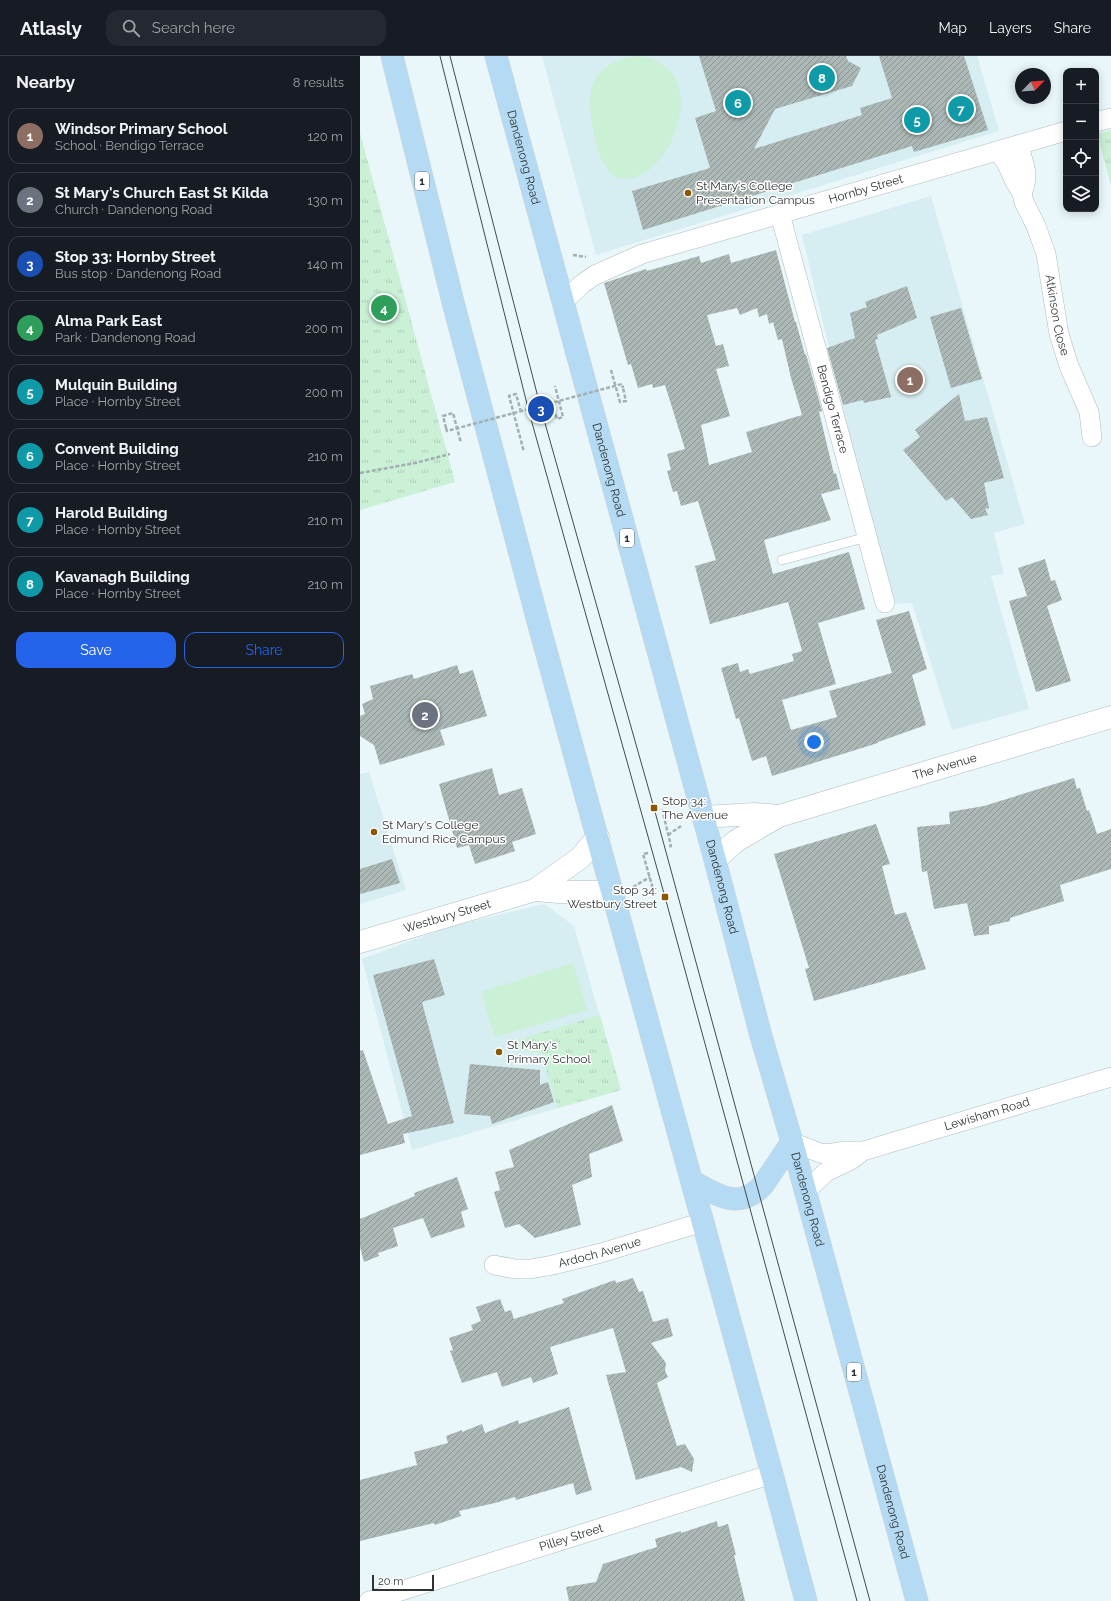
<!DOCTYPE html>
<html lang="en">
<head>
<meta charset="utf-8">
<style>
  :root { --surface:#171b24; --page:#242831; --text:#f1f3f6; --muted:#9ea1a6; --line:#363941; --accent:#2563eb }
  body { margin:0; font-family:Raleway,sans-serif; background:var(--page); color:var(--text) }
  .controls { position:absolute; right:12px; top:12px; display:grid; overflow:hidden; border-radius:8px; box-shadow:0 2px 10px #0003 }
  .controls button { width:36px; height:36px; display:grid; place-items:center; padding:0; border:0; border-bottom:1px solid var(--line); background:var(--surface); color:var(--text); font:20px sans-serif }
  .compass { position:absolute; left:655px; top:12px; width:36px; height:36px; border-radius:50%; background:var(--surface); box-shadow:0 2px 10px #0003; rotate:65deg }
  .scale { position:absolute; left:12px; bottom:10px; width:62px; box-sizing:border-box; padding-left:4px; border:2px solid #2e3435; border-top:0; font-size:11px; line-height:14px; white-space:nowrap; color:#2e3435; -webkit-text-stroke:3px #fff; paint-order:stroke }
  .you { position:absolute; left:454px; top:686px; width:14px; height:14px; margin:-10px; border:3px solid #fff; border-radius:50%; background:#1a73e8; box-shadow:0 0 0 6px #1a73e833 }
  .badge { display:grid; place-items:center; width:26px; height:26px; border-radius:50%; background:var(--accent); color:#fff; font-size:13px; font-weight:700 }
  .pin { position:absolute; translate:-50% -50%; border:2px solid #fff; box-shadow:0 1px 4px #0006 }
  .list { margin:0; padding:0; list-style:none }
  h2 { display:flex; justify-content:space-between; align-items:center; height:52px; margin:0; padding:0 16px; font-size:17px }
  h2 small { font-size:13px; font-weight:400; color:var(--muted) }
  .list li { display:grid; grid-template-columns:26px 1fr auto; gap:12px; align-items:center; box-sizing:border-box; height:56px; margin:0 8px 8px; padding:0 8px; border:1px solid var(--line); border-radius:12px }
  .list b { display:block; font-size:15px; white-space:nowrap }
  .list p { margin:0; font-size:13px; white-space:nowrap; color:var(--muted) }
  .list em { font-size:13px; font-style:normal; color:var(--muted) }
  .actions { display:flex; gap:8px; padding:12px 16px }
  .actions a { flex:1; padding:9px 0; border:1px solid var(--accent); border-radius:12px; text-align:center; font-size:14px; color:var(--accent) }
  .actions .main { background:var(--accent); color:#fff }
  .icon { flex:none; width:22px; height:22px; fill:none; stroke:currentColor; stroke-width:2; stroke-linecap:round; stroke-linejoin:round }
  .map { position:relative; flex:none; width:751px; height:1545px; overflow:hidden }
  header { display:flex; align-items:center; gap:24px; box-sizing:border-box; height:56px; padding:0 20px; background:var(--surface); border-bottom:1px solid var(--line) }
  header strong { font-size:19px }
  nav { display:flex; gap:22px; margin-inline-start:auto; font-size:14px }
  .search { width:280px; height:36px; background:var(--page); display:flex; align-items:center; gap:10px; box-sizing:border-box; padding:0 14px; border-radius:12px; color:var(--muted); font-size:15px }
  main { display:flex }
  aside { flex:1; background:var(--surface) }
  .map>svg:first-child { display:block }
</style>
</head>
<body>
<header>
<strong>Atlasly</strong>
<div class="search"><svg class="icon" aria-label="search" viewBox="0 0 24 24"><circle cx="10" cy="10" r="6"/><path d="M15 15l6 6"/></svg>Search here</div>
<nav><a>Map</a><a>Layers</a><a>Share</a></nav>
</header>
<main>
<aside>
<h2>Nearby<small>8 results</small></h2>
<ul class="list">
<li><span class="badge" style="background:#8d6e63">1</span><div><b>Windsor Primary School</b><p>School · Bendigo Terrace</p></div><em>120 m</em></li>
<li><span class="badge" style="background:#6b7280">2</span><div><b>St Mary's Church East St Kilda</b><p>Church · Dandenong Road</p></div><em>130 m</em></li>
<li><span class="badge" style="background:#1a4fb4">3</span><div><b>Stop 33: Hornby Street</b><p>Bus stop · Dandenong Road</p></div><em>140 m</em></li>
<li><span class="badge" style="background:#2e9e5b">4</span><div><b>Alma Park East</b><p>Park · Dandenong Road</p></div><em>200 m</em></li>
<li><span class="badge" style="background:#0f9aa8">5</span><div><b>Mulquin Building</b><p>Place · Hornby Street</p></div><em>200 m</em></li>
<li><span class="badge" style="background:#0f9aa8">6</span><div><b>Convent Building</b><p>Place · Hornby Street</p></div><em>210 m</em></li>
<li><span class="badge" style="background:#0f9aa8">7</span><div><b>Harold Building</b><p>Place · Hornby Street</p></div><em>210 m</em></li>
<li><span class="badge" style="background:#0f9aa8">8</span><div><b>Kavanagh Building</b><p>Place · Hornby Street</p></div><em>210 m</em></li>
</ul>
<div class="actions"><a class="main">Save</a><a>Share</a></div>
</aside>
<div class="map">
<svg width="751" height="1545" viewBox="0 0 751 1545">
  <defs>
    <pattern id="park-tufts" width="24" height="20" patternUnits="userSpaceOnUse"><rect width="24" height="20" fill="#caf0d6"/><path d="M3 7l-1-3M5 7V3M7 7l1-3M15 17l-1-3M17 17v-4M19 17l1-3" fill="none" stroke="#aeceb8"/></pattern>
    <pattern id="building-hatch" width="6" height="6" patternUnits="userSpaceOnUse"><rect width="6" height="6" fill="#abb8b6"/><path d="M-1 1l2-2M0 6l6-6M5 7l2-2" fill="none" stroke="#8c9695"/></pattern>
  </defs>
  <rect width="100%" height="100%" fill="#e9f7fa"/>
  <!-- built -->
  <g fill="#d6edf1">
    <polygon points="182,0 617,0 639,75 236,199"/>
    <polygon points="571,140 665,468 634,477 644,518 631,520 669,653 592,674 552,547 530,548 442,179"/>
    <polygon points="9,716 46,834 0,848 0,718"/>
    <polygon points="184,848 214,870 261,1034 52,1094 2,903 88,871"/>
  </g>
  <!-- green -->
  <g fill="#caf0d6">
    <path d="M275,0c11,0 19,3 28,9 38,25 9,104 -31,113 -6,1 -12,2 -17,-2 -5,-2 -9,-9 -12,-14 -6,-9 -8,-24 -10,-34 -8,-41 -1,-63 42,-72z"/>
    <polygon points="213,907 227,954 135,981 121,936"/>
  </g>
  <!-- park -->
  <g fill="url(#park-tufts)">
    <polygon points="751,74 751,129 737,78"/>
    <polygon points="0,77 95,426 0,454"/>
    <polygon points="240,959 261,1034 198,1052 181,997 148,992 147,987"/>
  </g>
  <!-- building -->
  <g fill="url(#building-hatch)" fill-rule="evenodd">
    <polygon points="339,0 486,0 488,5 501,12 492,30 415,53 394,93 502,59 500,52 532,42 519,0 604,0 628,74 554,96 552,90 283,174 272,135 350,112 335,62 356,55"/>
    <path d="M416,194l19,72h1l9,33 1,-1 16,57 -3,1 15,62 2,-1 4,16 -19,5 10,26 -67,20 9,34 76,-22 16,57 -47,14 18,61 -54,16 9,30 46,-13 -8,-26 63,-18 -16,-53 33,-9 18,58 -15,6 14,50 -48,17v1l-106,33 -6,-20 -14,5 -13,-43 -3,1 -15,-51 17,-5 2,9 8,-3 2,5 44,-13 -2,-7 10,-3 -14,-49 -78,22 -15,-58 21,-6 -18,-59 -17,5 -4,-15 -4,1 -6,-21 4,-1 -4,-16 18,-5 -20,-64 -12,3 -1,-4 -14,4 -7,-24 -3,1 -24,-82 42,-14 1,2 52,-15 2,7 28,-9 2,9zM377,252l3,7 17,-7 2,9 8,-3 2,10 4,-2 5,18 4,-1 9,39 11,37 -56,17 6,20 -43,13 -8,-40 29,-9 -14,-47 13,-3 -6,-22 -7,2 -9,-31z"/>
    <polygon points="547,230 557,262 517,279 518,283 515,284 531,341 504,347 503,344 483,349 467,292 495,282 490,257 507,251 505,246"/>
    <polygon points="601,252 622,323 591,332 570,261"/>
    <polygon points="599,338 605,365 627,361 644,422 624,427 629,452 625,453 628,459 611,463 592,441 586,445 543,394 560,381 555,374"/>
    <polygon points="685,503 691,525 695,524 702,544 687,550 711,625 676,636 649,545 667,540 658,512"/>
    <polygon points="97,609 100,618 113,614 127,660 80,674 85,689 20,709 14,689 0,680 0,660 5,658 2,648 13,643 10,630 52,618 54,623"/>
    <polygon points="132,712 139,739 162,732 176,778 152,786 155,795 115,808 109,789 97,792 79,728"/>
    <polygon points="714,722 717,733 720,732 727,755 729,754 737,778 751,773 751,813 700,829 704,845 650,862 650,865 629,870 629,878 614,880 607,847 574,853 567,815 562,816 557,771 590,768 589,756 624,750"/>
    <polygon points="516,768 530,808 522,810 535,859 546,856 566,913 454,945 445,913 449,912 414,798"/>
    <polygon points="32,803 40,827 0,838 0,813"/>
    <polygon points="74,903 85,939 62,946 94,1067 43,1078 45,1087 0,1099 0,995 3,994 28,1068 52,1060 13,919"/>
    <polygon points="110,1008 180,1014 180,1029 188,1026 194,1046 132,1068 130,1060 104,1058"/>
    <polygon points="252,1049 263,1085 229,1098 232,1121 212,1129 221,1169 175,1182 159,1168 145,1172 134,1136 140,1134 135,1116 154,1111 149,1094"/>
    <polygon points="97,1121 108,1153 101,1156 105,1171 71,1182 63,1162 33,1172 38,1190 18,1197 19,1200 4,1206 0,1191 0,1163 55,1140 54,1137"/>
    <polygon points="273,1222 279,1236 283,1235 293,1266 308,1262 313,1280 291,1287 306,1307 305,1315 308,1321 297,1327 317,1390 325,1388 334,1403 332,1416 321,1411 276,1424 246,1319 266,1316 253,1272 190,1291 198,1318 173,1327 171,1321 142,1331 137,1316 102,1327 90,1295 93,1294 89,1282 113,1274 111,1269 121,1265 116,1251 140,1243 145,1256 151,1254 154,1263 204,1247 202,1243 255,1224 256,1227"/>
    <polygon points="209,1351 232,1434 216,1439 213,1427 156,1444 155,1441 135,1447 99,1455 101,1460 75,1469 74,1467 0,1485 0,1424 57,1409 54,1396 88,1387 86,1380 102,1374 102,1376 122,1368 125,1377 158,1364 159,1368"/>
    <polygon points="357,1465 358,1471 368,1468 376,1499 374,1499 385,1545 209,1545 206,1531 236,1526 243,1508 297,1491 295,1483 321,1475 321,1477"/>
  </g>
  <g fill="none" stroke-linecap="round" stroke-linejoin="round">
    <defs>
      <polyline id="service" points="422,504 507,481"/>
      <g id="minor">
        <polyline points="736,66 751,62"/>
        <path d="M658,89c6,17 12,31 4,48"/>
        <path id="s1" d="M637,95l9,11 8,18 8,13 2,9 12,24 10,28 13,80 10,32 20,46 3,25"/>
        <path id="s2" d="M420,158l105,389"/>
        <path id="s3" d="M202,247l20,-19 13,-9 47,-21 424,-123"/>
        <polyline points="432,1086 460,1097 467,1098 486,1095 500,1095"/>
        <path id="s4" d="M445,1136l21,-20 25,-12 12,-9 248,-74"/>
        <path id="s5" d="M134,1209l21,4h15l23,-4 48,-12 102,-31"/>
        <path id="s6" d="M9,1545l403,-127"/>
      </g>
      <g id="tertiary">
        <polyline points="343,761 394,758 419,760"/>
        <path id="s7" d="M355,804l21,-19 43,-25 332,-99"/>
        <polyline points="175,834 199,836 253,836"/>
        <path id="s8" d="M0,886l175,-52 45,-32 18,-21"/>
      </g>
      <g id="trunk">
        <polyline points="32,0 94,250 180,573 412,1418 446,1545"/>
        <path id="s9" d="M136,0l219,804 46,176 31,106 125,459"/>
        <path d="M333,1126c25,13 46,29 70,3l29,-43"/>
      </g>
    </defs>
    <!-- service casing -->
    <use href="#service" stroke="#aebbbe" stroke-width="10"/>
    <!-- minor casing -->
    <use href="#minor" stroke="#aebbbe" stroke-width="20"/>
    <!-- tertiary casing -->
    <use href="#tertiary" stroke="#aebbbe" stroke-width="23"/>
    <!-- trunk casing -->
    <use href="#trunk" stroke="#d1d2d3" stroke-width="23"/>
    <!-- path -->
    <g stroke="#a4afb2" stroke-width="2.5" stroke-dasharray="4 2" stroke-linecap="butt">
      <polyline points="213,199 226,201"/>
      <polyline points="251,314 260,346 266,345 263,332"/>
      <polyline points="192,347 197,363 203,361 195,330"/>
      <polyline points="161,356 156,338 149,340 164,396"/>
      <polyline points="86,372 83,360 93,357 101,387"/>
      <polyline points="0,417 55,407 90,398"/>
      <polyline points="302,753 311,790 308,791"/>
      <polyline points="308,779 321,770"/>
      <polyline points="288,797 283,798 295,840"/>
      <polyline points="273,831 290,821"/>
    </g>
    <!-- service -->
    <use href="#service" stroke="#fff" stroke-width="9"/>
    <!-- minor -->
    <use href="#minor" stroke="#fff" stroke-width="19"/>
    <!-- tertiary -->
    <use href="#tertiary" stroke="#fff" stroke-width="22"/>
    <!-- trunk -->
    <use href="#trunk" stroke="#b4daf4" stroke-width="22"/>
    <!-- tram -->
    <g stroke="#434a4b" stroke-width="1">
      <polyline points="80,0 169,356 305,841 497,1545"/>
      <polyline points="90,0 181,353 294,752 510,1545"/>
    </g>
    <!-- path-bridge -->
    <polyline stroke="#a4afb2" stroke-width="2.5" stroke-dasharray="4 2" stroke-linecap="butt" points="86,372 87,375 262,328 263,332"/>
  </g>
  <!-- markers -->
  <g fill="#8a5801" stroke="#fff" stroke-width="1.5">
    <circle cx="328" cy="137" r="4"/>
    <rect x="290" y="748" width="8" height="8" rx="2"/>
    <circle cx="14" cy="776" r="4"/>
    <rect x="301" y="837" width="8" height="8" rx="2"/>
    <circle cx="139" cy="996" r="4"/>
  </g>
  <g text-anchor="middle" stroke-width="3" stroke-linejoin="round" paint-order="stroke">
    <!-- shield labels -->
    <g fill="#fff" stroke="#6d7172" stroke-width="1">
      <rect x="55" y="116" width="14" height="18" rx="3"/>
      <rect x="260" y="473" width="14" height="18" rx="3"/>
      <rect x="487" y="1307" width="14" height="18" rx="3"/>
    </g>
    <g font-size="11" font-weight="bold" fill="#2e3435">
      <text x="62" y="129">1</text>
      <text x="267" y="486">1</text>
      <text x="494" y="1320">1</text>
    </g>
    <!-- street labels -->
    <g font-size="12" fill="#2e3435" stroke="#fff">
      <text dy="4" stroke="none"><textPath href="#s9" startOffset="105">Dandenong Road</textPath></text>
      <text dy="4" stroke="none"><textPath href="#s3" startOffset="328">Hornby Street</textPath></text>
      <text dy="4" stroke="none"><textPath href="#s1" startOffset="177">Atkinson Close</textPath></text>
      <text dy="4" stroke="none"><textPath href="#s2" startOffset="202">Bendigo Terrace</textPath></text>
      <text dy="4" stroke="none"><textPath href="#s9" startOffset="429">Dandenong Road</textPath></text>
      <text dy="4" stroke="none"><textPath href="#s7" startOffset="251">The Avenue</textPath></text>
      <text dy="4" stroke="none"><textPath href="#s9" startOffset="861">Dandenong Road</textPath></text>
      <text dy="4" stroke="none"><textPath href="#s8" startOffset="91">Westbury Street</textPath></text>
      <text dy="4" stroke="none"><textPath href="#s4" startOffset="201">Lewisham Road</textPath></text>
      <text dy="4" stroke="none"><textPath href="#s9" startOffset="1185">Dandenong Road</textPath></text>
      <text dy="4" stroke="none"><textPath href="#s5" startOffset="108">Ardoch Avenue</textPath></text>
      <text dy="4" stroke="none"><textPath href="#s9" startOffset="1509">Dandenong Road</textPath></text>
      <text dy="4" stroke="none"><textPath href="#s6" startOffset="212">Pilley Street</textPath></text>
    </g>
    <!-- poi labels -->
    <g font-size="12" fill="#2e3435" stroke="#fff" text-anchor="start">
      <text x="336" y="134">St Mary's College<tspan x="336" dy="14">Presentation Campus</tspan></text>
      <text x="302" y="749">Stop 34:<tspan x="302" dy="14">The Avenue</tspan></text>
      <text x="22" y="773">St Mary's College<tspan x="22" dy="14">Edmund Rice Campus</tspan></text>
      <text x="297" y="838" text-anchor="end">Stop 34:<tspan x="297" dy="14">Westbury Street</tspan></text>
      <text x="147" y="993">St Mary's<tspan x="147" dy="14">Primary School</tspan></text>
    </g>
  </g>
</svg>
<div class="controls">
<button>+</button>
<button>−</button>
<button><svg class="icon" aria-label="locate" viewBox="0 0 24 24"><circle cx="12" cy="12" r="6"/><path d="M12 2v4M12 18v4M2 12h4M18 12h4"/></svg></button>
<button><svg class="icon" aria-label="layers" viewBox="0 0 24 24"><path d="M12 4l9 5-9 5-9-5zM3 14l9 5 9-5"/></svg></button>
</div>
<svg class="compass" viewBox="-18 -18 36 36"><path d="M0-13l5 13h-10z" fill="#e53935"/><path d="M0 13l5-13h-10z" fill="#9ea1a6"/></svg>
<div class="scale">20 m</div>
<div class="you"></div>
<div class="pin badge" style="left:550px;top:324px;background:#8d6e63">1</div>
<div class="pin badge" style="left:65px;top:659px;background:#6b7280">2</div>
<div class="pin badge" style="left:181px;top:353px;background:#1a4fb4">3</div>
<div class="pin badge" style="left:24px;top:252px;background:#2e9e5b">4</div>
<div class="pin badge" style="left:557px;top:64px;background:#0f9aa8">5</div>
<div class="pin badge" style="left:378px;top:47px;background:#0f9aa8">6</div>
<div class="pin badge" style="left:601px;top:53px;background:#0f9aa8">7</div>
<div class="pin badge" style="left:462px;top:22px;background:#0f9aa8">8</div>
</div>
</main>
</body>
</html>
